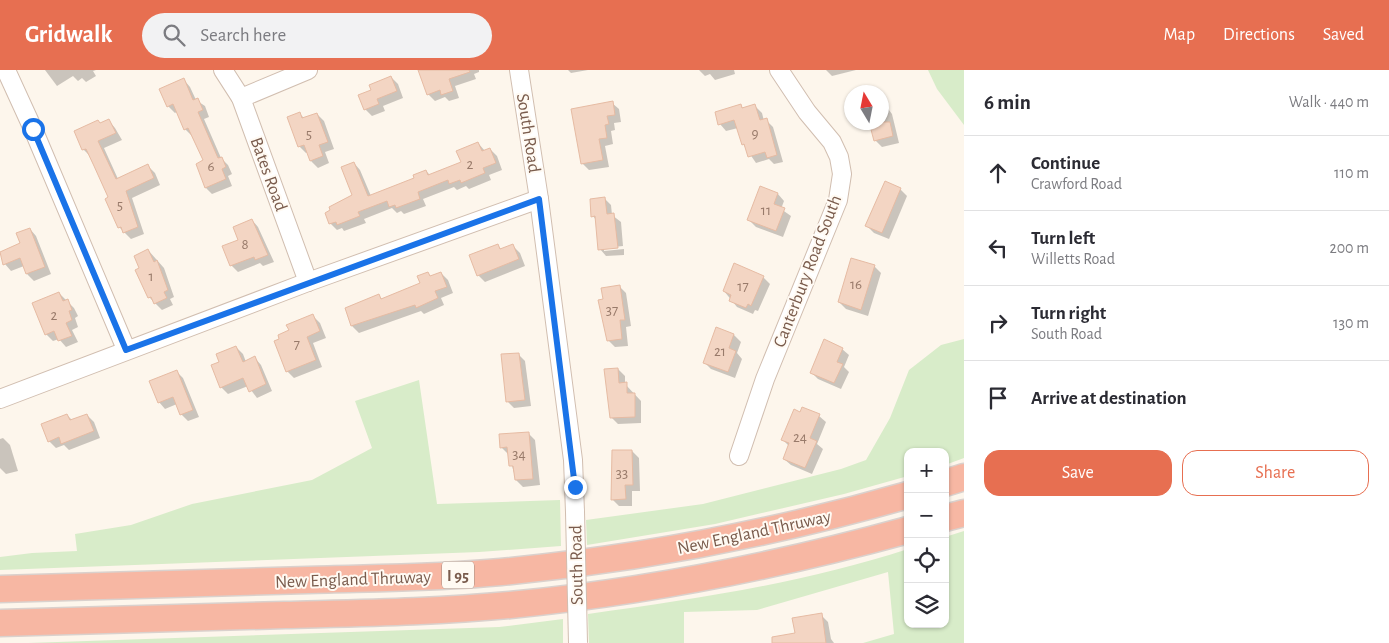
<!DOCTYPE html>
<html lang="en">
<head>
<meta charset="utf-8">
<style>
  :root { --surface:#fff; --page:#f2f2f3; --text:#2b2b33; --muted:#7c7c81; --line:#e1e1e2; --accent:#e76f51 }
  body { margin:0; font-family:"Alegreya Sans",sans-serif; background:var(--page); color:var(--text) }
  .controls { position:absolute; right:15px; bottom:15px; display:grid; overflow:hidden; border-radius:10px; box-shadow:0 1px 4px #0004 }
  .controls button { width:45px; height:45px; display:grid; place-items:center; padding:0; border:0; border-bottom:1px solid var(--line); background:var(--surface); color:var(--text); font:25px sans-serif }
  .compass { position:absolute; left:844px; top:15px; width:45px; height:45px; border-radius:50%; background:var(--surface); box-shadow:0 1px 4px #0004; rotate:350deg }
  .stop { position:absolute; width:15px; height:15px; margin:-11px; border:4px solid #1a73e8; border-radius:50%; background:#fff }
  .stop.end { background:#1a73e8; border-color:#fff; box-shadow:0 1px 5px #0008 }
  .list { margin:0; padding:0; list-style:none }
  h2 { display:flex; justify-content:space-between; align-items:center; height:65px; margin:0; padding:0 20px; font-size:21px }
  h2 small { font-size:16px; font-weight:400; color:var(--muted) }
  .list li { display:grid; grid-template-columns:32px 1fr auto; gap:15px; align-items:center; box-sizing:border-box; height:75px; padding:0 20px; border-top:1px solid var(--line) }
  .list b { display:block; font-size:19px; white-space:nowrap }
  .list p { margin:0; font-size:16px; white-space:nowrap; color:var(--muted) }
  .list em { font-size:16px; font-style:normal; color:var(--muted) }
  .actions { display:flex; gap:10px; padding:15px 20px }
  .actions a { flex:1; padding:11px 0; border:1px solid var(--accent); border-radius:15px; text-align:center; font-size:18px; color:var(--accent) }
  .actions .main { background:var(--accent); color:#fff }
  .icon { flex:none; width:28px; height:28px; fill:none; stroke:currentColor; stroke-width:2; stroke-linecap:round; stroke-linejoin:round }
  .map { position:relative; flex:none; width:964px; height:573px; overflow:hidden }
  header { display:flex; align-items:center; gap:30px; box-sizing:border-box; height:70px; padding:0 25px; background:var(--accent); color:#fff }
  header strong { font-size:24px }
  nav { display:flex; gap:28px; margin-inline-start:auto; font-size:18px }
  .search { width:350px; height:45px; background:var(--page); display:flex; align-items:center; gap:12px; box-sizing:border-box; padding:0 18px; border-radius:28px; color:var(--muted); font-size:19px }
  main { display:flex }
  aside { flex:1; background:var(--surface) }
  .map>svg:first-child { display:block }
</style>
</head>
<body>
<header>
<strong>Gridwalk</strong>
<div class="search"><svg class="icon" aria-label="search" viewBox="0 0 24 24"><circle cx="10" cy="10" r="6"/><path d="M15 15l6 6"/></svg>Search here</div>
<nav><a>Map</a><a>Directions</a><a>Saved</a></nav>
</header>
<main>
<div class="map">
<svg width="964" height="573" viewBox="0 0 964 573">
  <rect width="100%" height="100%" fill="#fdf6ec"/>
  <!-- green -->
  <g fill="#d8ecc9">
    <polygon points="928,0 964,0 964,55 937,19"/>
    <polygon points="964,269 964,388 945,395 945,382 908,382 908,406 844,424 715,454 587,475 586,450 703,434 841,399 866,390 890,348 909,300 941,275"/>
    <polygon points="419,310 437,434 560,430 561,476 479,482 0,500 0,487 32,483 77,481 75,464 131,455 192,434 312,410 372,378 355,331"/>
    <path d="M964,461v112h-101l31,-9 -6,-62 -131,38 -73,2v31h-95l-1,-29c108,-15 216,-31 320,-65v75h37v-87z"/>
    <polygon points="563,549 563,573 28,573 499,557"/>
  </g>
  <!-- shadow -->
  <g fill="#0003">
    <polygon points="45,0 96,0 93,1 96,6 86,12 82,8 78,11 73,6 57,16"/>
    <polygon points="422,0 479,0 479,2 474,4 476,9 455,16 459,28 449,31 445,27 435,31 428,24"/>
    <polygon points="568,0 588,0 571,3"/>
    <polygon points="699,0 734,0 735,4 715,10 710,4 705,6"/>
    <polygon points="826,0 856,0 832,6"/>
    <polygon points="391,7 398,14 403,28 383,36 385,41 372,46 365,39 373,21"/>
    <polygon points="184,10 190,17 196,30 205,36 209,47 204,49 221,88 228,95 232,104 228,106 232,116 212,124 206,118 205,91 192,66 185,59 178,41 175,43 168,36"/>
    <polygon points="882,31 892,44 899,73 882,77 875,70 882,52"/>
    <polygon points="612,33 619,39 621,52 614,53 615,60 611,61 613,74 605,76 609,97 589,100 582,93"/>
    <polygon points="741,36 744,39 755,36 762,43 764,51 766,50 773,57 783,92 774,94 769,89 756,93 743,74 738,58 726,61 720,54"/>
    <polygon points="300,44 304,48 317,44 324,51 334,79 325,82 329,93 318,98 311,91 308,82 306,83 299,76"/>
    <polygon points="109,51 115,58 122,70 104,78 118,109 148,96 155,103 160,115 132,128 144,164 131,169 119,157 110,128 90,86 83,79 101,54"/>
    <polygon points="478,73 485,81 490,79 497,86 502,100 489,105 491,110 469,119 466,116 457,120 454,117 423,129 426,136 404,144 401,141 397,143 392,138 364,149 366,153 344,161 342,158 337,160 330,153 339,132 354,126 354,93 360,100 371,126 415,109 426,101 430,105 462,93"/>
    <polygon points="900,119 907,126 889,169 874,163 867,156"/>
    <polygon points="778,124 784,131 781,139 791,146 783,167 756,157 749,150"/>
    <polygon points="604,128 611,135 612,145 621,152 623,176 604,178 604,181 624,179 624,185 606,186 600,179 596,150 593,146"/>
    <polygon points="252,150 258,157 274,192 263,196 260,193 238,202 231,195 239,171"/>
    <polygon points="30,159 36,166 51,204 34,211 27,204 24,196 11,201 5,194 0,183 21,173"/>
    <polygon points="498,176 502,180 513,176 520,183 525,196 485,212 478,205"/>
    <polygon points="148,180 164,198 174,227 170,229 173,235 162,240 149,227 140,199"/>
    <polygon points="874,196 881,203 868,246 846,239 839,232"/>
    <polygon points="428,203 431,207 441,203 448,210 453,223 441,228 444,235 424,244 421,241 359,263 352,256 346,239 378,225 383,230 422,213"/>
    <polygon points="763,207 770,214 758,241 755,240 753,244 737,237 724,221"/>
    <polygon points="619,216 626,223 631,256 626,257 628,276 615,277 608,270 604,231"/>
    <polygon points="59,223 74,238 78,246 75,248 78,257 72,260 78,272 66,277 59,269 53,271 46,264 34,234"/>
    <polygon points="313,246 320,253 326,268 313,273 322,297 294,308 287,301 281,269"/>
    <polygon points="717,259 734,265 741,272 737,283 742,289 735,308 711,299 704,292"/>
    <polygon points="236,277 243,284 246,292 255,288 261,295 272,321 257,328 248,316 228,324 221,317 221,292"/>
    <polygon points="842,279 849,285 844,297 849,302 841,319 818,309 811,302"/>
    <polygon points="518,284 525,291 531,336 514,338 508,332"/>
    <polygon points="618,299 625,306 625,314 641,331 641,353 618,354 611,347"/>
    <polygon points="176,301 183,308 199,347 188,351 181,344 177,334 165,339 159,332"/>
    <polygon points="67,345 73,351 87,345 94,352 100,368 69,380 64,375 56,378 49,371"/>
    <polygon points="819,346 826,352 817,374 823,379 812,404 791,395 784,389 789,376 783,370"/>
    <polygon points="528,363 535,370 540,415 523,417 516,410 509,385 501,377"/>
    <polygon points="3,368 10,375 18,401 6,404 0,398 0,369"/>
    <polygon points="632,381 639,388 640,421 632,421 632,436 619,436 612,429"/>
    <polygon points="821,545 828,552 831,569 834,573 798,573"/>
  </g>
  <!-- building -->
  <g fill="#f3d5c3" stroke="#e6bba3">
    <polygon points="418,0 469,0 470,2 449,9 453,21 441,25 440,20 427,25"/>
    <polygon points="391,6 397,21 377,29 379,34 364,40 358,25 371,20 369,15"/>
    <polygon points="184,8 193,30 198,28 203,40 198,42 218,88 222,87 226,97 222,99 226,109 205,118 196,94 203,90 188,58 184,60 173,34 167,37 159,19"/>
    <polygon points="613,31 615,45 607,46 609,54 605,55 607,68 599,69 603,90 581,94 571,39"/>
    <polygon points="741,34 742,38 755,34 760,50 767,48 777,85 767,88 765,82 748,87 744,74 742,75 734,50 718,55 715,42"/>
    <polygon points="300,42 302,48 317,43 328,72 319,75 323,86 310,91 304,75 298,77 287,47"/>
    <polygon points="109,49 116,63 98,71 116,109 148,94 154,108 126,121 138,157 123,163 121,157 118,158 105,129 108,127 94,96 86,79 82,80 74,61 98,50 100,53"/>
    <polygon points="869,52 890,52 893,66 874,71"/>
    <polygon points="478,72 482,81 490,78 496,93 483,98 485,103 461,113 460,110 449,114 448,110 418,122 420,129 396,138 395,135 389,137 387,131 358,142 360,146 337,155 336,152 329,154 325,143 330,140 329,137 352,125 341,97 354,92 368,126 414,108 413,105 426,100 428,105 461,92 456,81"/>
    <polygon points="885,111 901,118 882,163 865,156"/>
    <polygon points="760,116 778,123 774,134 785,138 776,161 747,150"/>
    <polygon points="605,127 607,144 614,143 618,178 598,180 595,146 591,147 590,129"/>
    <polygon points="252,149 268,185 255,190 254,187 230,196 222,176 238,170 233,157"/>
    <polygon points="30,158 45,197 26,204 20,188 3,195 0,182 20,173 16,163"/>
    <polygon points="498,174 500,179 513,174 519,189 477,206 469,185"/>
    <polygon points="148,179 154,192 157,190 168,220 164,222 167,228 154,234 151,227 148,228 135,200 139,198 134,186"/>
    <polygon points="851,188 875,195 861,240 838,232"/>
    <polygon points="734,193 764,206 751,236 748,234 746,238 729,231 731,225 723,221"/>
    <polygon points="428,202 430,206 441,202 447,217 435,221 438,228 416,238 415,235 351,256 345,238 379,224 381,229 420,213 417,206"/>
    <polygon points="620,215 625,250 620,250 622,269 607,271 598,230 603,229 601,218"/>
    <polygon points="59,222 63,231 68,229 72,240 69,241 72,250 66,253 72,266 58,271 54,261 45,265 32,233"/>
    <polygon points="313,244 320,261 307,267 316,290 286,302 274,271 279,269 278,265 289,260 286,255"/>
    <polygon points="716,257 734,264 729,278 736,281 728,302 703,293"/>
    <polygon points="824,269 843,278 837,292 843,294 834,313 810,303"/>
    <polygon points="236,276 243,292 255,286 266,314 249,322 243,308 220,318 211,295 219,292 216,284"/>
    <polygon points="519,283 525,330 506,332 501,284"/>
    <polygon points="618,298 619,313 627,312 627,323 635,323 635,347 610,348 604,299"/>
    <polygon points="177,300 193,340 180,345 173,327 158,333 149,311"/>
    <polygon points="802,337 820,344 810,368 817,371 805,398 783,389 789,373 781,370 794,339 800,342"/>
    <polygon points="67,344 70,350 87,344 94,361 61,374 59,367 48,372 41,354"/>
    <polygon points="529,362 533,409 515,410 513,396 509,396 507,377 500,378 499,364"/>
    <polygon points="612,380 632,380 633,415 625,415 626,429 611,430"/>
    <polygon points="822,543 826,573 772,573 772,567 795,563 792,548"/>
  </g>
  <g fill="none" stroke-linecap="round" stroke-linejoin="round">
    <defs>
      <g id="minor">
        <polyline points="6,0 33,59 126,279"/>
        <polyline points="223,0 241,28 308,212"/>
        <polyline points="519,0 539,129 573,390 575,442"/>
        <polyline points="241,28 308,0"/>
        <polyline points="0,329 308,212 539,129"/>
        <polyline points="739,386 765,309 838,130 842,104 839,87 832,72 807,42 779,0"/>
      </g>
      <g id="highway">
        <polyline points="945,413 964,407"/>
        <polyline points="945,448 964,443"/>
        <path d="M0,519c103,-3 206,-6 308,-9 65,-2 129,-2 193,-8 138,-13 274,-39 407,-77"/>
        <path d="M0,553c95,-2 190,-5 285,-8 75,-2 151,-3 225,-10 135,-13 267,-39 398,-75"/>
      </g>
    </defs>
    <!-- minor casing -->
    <use href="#minor" stroke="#d1beb0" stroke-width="20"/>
    <!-- highway casing -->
    <use href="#highway" stroke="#dad1cd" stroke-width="29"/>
    <!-- minor -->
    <use href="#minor" stroke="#fff" stroke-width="18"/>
    <!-- highway -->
    <use href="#highway" stroke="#f7b7a3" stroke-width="26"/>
    <defs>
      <polyline id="minor-bridge" points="575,442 578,573"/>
    </defs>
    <!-- minor-bridge casing -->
    <use href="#minor-bridge" stroke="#d1beb0" stroke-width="20" stroke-linecap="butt"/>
    <!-- minor-bridge -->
    <use href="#minor-bridge" stroke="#fff" stroke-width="18"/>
  </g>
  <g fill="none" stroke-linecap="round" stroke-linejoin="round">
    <!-- route -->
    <polyline stroke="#1a73e8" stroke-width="6" points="33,59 126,280 539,129 575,417"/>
  </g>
  <g text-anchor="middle" stroke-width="4" stroke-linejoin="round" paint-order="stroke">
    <!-- number labels -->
    <g font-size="15" fill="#987a6a">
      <text x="755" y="68">9</text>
      <text x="309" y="69">5</text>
      <text x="470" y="99">2</text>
      <text x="211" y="101">6</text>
      <text x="120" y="140">5</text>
      <text x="766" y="145">11</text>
      <text x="245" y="179">8</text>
      <text x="151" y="211">1</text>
      <text x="856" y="219">16</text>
      <text x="743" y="221">17</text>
      <text x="612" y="245">37</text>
      <text x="54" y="250">2</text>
      <text x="297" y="279">7</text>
      <text x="720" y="286">21</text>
      <text x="800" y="372">24</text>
      <text x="519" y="389">34</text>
      <text x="622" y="408">33</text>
    </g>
    <!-- shield labels -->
    <rect fill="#fffaf3" stroke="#a28b7f" stroke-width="1" x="442" y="491.5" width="32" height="27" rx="4"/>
    <g font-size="16" font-weight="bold" fill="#7a5c4d">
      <text x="458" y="511">I 95</text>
    </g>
    <!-- street labels -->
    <g font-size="18" fill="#7a5c4d" stroke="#fffaf3">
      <text transform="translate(529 63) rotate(81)" y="6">South Road</text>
      <text transform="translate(269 104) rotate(70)" y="6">Bates Road</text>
      <text transform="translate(807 201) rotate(-69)" y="6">Canterbury Road South</text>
      <text transform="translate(754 462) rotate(-12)" y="6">New England Thruway</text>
      <text transform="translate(576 495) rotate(-91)" y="6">South Road</text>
      <text transform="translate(353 509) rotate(-2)" y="6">New England Thruway</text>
    </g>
  </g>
</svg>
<div class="controls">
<button>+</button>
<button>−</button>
<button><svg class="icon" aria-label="locate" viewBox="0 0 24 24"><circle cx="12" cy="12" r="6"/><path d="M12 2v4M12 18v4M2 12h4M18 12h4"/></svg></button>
<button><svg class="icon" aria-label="layers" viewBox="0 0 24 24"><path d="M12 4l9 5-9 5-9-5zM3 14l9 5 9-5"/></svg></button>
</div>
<svg class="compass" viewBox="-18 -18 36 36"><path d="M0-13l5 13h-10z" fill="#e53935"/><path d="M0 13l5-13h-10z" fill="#7c7c81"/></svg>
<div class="stop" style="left:33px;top:59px"></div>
<div class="stop end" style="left:575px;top:417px"></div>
</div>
<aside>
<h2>6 min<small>Walk · 440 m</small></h2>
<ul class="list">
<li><svg class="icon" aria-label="ahead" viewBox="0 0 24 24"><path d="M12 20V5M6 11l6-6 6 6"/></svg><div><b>Continue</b><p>Crawford Road</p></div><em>110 m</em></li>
<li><svg class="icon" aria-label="left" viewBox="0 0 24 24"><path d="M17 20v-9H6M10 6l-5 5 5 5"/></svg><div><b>Turn left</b><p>Willetts Road</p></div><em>200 m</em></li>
<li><svg class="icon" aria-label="right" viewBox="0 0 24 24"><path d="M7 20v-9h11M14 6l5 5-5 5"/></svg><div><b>Turn right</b><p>South Road</p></div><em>130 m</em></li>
<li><svg class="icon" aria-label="arrive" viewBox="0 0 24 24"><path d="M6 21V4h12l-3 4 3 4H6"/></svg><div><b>Arrive at destination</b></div></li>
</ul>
<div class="actions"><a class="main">Save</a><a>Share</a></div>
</aside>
</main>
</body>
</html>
